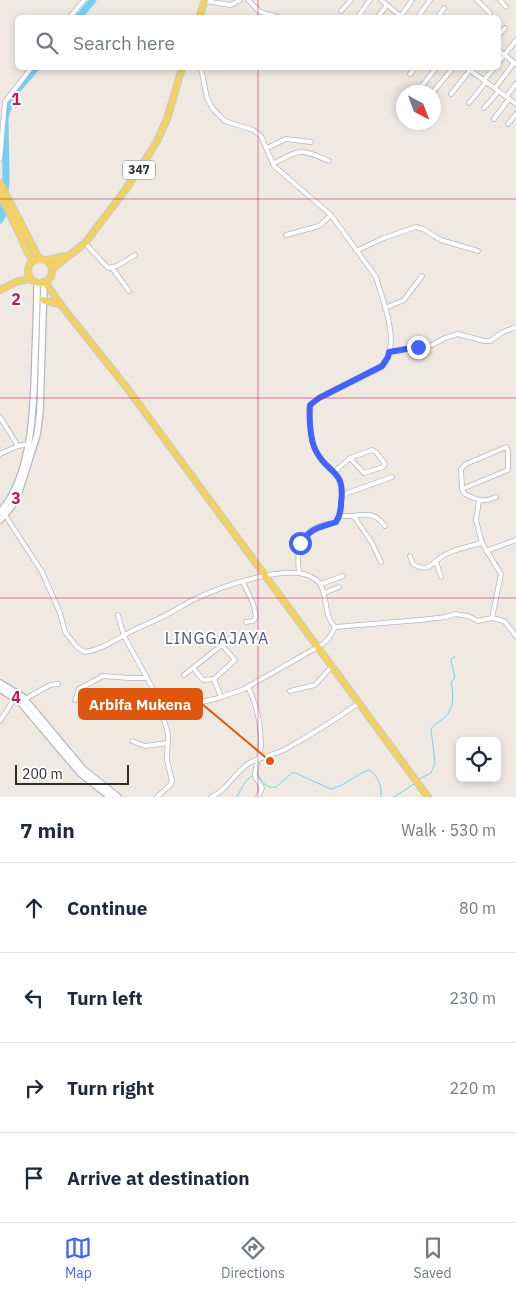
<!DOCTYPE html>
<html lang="en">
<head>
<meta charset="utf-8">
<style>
  :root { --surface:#fff; --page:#f6f6f7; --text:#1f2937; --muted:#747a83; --line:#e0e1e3; --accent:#4264fb }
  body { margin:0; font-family:"IBM Plex Sans",sans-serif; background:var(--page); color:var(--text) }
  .controls { position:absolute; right:15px; bottom:15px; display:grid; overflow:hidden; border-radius:8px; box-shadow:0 2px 8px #0003 }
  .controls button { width:45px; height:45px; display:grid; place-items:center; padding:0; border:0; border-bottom:1px solid var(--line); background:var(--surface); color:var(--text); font:25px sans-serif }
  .compass { position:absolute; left:396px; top:85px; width:45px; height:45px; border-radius:50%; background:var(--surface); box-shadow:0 2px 8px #0003; rotate:139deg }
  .scale { position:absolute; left:15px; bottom:12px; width:114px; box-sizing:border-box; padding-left:5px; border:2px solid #2e2e2e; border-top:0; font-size:14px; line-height:18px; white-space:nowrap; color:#2e2e2e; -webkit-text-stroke:4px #fff; paint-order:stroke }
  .stop { position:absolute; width:15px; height:15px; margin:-11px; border:4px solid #4264fb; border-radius:50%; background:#fff }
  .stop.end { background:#4264fb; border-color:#fff; box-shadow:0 1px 5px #0008 }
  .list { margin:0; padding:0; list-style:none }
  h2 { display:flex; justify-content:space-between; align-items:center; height:65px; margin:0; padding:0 20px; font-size:21px }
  h2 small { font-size:16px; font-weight:400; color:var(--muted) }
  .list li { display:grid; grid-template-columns:32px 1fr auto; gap:15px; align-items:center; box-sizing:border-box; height:90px; padding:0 20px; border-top:1px solid var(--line) }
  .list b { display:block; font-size:19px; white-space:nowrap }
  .list em { font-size:16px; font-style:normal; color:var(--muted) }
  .icon { flex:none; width:28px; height:28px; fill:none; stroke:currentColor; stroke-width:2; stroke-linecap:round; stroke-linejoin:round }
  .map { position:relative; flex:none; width:516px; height:797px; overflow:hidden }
  .search { position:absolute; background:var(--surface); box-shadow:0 2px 8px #0003; left:15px; right:15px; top:15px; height:55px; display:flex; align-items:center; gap:12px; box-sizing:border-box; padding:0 18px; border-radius:8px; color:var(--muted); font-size:19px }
  .sheet { height:425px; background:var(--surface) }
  nav { display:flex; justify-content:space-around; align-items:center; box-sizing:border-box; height:70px; border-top:1px solid var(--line); background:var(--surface); font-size:14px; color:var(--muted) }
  nav a { display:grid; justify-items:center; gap:2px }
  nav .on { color:var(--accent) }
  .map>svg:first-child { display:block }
</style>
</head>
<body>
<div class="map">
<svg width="516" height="797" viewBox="0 0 516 797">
  <rect width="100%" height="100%" fill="#efe9e1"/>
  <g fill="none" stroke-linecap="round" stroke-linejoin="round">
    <!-- stream -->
    <g stroke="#75cff0" stroke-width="1">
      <path d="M419,779l12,-6 4,-10 -4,-34c3,-5 8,-7 13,-11 10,-9 10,-23 7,-35l4,-6 -4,-16 1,-3 3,-1"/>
      <path d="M237,797c5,-9 9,-22 21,-22 4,7 9,14 18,12l17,-15 38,17c16,-4 23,-14 38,-19 9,5 13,17 12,27"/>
      <polyline points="394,797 414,784"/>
    </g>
    <!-- river -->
    <g stroke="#75cff0" stroke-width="7">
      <polyline points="78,18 93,0"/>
      <polyline points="0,220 3,214 6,179 5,117 12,96 36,68"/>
    </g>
    <defs>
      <g id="street">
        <polyline points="248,0 260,12 278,17"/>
        <polyline points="381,0 403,18"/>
        <polyline points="477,0 490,13"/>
        <polyline points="500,0 506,7"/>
        <polyline points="204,1 231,5 240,0"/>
        <polyline points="341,11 351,0"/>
        <polyline points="401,16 412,0"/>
        <polyline points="69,18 84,0"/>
        <polyline points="357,18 370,0"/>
        <polyline points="377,18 387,5"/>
        <polyline points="417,18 430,0"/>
        <polyline points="437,18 444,8"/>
        <polyline points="498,36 505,28"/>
        <polyline points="498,50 516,64"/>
        <polyline points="498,63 516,40"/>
        <path d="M201,68l6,30 6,11 12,12 28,9 8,6 13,30 57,49 45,62c7,25 26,67 6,90l-63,31 -9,7c-1,12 0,36 6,46 12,24 30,18 25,52 0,7 -1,13 -5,19 -6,2 -13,2 -19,5 -20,9 -20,27 -18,45"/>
        <polyline points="467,68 516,104"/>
        <polyline points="410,74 415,68"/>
        <polyline points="484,80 494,68"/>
        <polyline points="421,87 436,68"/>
        <polyline points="495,88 514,63"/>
        <polyline points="433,92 453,68"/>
        <polyline points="451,94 470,70"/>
        <polyline points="506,97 516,84"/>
        <polyline points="469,103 486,82"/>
        <polyline points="484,108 499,91"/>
        <polyline points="494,119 509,99"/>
        <polyline points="508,124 516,114"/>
        <polyline points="267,148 286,139 311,142"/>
        <polyline points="0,159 5,102 31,68"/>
        <path d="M273,164c27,-15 27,-16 56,-3"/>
        <polyline points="286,235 319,226 331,215"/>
        <polyline points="85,243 108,268 117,266 135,255"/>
        <polyline points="356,251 384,238 416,227 423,229 441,240 478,251"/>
        <polyline points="112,268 129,291"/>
        <polyline points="385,308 404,300 422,276"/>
        <polyline points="389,352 432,345 445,338 458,334 484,341 490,341 503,332 516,327"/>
        <polyline points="0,417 18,446"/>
        <polyline points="0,454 18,446 29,444"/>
        <polyline points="334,472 350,458 372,450 376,452 385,464 383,467 364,473 350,458"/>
        <path d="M462,489l46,-19v-20l-2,-3 -40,17 -5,5 1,18c0,3 1,5 3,7 12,6 18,9 31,3"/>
        <polyline points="342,495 392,477"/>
        <polyline points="479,501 476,520 482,543 501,574 492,618"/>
        <path d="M5,515l37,57 18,41 5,19 12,15 8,5c19,-3 33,-14 49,-22 7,-4 16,-7 24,-11 13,-6 25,-14 37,-20 25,-12 97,-38 120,-20 15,11 6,33 20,48l85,-7 26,-3 9,-3 13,2 10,5 14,-3 12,3 12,15"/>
        <polyline points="340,516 351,516 355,518 372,543 381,562"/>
        <path d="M351,516c16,-2 24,-4 34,10"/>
        <polyline points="486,551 516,540"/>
        <path d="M410,556l3,8c10,6 15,5 23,-3"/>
        <path d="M441,577l-5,-16c12,-11 31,-14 46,-18"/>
        <polyline points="243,582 253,603 256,617 253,621 246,622"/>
        <polyline points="321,584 343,576"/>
        <polyline points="324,593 339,587"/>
        <polyline points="118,615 124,636 158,698 168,734 167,760 172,781 170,785 157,797"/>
        <polyline points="193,668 203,680 214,679 235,660 216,638"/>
        <polyline points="184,675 233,636"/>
        <polyline points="214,679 221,697"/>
        <path d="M248,687c9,18 13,38 13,59 -1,9 -5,18 -6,28l1,4 6,10 -4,9"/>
        <polyline points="290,691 315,685 332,666"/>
        <polyline points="25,699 50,685 58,684"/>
        <polyline points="75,700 79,689 103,676 129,678 146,678"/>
        <polyline points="162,712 218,698 244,689 323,644 329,638 335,627"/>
        <polyline points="0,721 15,698"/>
        <polyline points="132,741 145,746 168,743"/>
        <path d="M211,797c17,-7 24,-26 40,-35 10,-5 22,-7 33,-12 25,-14 51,-30 75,-47"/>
      </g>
      <g id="secondary">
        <path d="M0,512c33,-37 34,-109 35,-156 1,-24 2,-49 2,-73"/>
        <polyline points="0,520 12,506 19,492 37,435 40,411 44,282"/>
        <polyline points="0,683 23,697 83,769 118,797"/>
        <polyline points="0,689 19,701 80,773 110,797"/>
      </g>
      <g id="primary">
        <polyline points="199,18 205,0"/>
        <polyline points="0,183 39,258"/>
        <polyline points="0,193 32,261"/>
        <circle cx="40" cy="271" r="12"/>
        <polyline points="47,260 66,256"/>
        <polyline points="52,269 85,243 126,189 151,151 157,141 167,119 182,68"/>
        <polyline points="45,282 61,305 127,388 428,797"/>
        <polyline points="0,290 18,281 30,279"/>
        <polyline points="43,300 60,304"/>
      </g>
    </defs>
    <!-- street casing -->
    <use href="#street" stroke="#b4b7c1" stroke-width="5.5"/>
    <!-- secondary casing -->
    <use href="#secondary" stroke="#b4b7c1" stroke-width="8"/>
    <!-- primary casing -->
    <use href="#primary" stroke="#c9c9c9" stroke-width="8"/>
    <!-- street -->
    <use href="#street" stroke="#fff" stroke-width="4"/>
    <!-- secondary -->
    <use href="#secondary" stroke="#fff" stroke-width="5.5"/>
    <!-- primary -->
    <use href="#primary" stroke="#f2d163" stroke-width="6"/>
  </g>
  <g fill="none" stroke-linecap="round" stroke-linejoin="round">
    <!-- route -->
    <path stroke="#4264fb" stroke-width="6" d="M300,543c13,-16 18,-15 36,-21 4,-6 5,-12 5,-19 5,-34 -13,-28 -25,-52 -6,-10 -7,-34 -6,-46l9,-7 63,-32 6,-9 1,-5 29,-5"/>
  </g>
  <!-- grid -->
  <path fill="none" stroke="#c2185b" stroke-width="1" stroke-opacity="0.55" d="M258,0v18M258,68v729M0,199h516M0,398h516M0,598h516"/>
  <g text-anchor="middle" stroke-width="4" stroke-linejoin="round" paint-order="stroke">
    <!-- shield labels -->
    <rect fill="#fff" stroke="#6d6d6d" stroke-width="1" x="123" y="160.5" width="32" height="19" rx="4"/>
    <g font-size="12" font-weight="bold" fill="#2e2e2e">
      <text x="139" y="174">347</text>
    </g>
    <!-- quarter labels -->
    <g font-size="16" letter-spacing="1" fill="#4d5680" stroke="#fff">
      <text x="217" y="644">LINGGAJAYA</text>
    </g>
  </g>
  <g font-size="16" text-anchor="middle" font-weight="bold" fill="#c2185b" stroke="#fff" stroke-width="4" stroke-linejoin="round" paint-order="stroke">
    <text x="16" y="105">1</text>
    <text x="16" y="305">2</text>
    <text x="16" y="504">3</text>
    <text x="16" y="703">4</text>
  </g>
  <!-- callouts -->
  <path fill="none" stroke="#df570e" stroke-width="2" d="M270 761L202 704"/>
  <circle fill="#df570e" stroke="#fff" stroke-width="2" cx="270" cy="761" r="5"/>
  <rect fill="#df570e" stroke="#df570e" stroke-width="2" x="79" y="689" width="123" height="30" rx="5"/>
  <g font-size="15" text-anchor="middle" font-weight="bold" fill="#fff">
    <text x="140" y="710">Arbifa Mukena</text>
  </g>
</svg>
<div class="controls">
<button><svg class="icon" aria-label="locate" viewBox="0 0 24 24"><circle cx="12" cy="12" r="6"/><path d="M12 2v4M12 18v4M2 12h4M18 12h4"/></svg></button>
</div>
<svg class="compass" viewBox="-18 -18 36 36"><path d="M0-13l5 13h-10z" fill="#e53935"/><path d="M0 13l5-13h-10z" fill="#747a83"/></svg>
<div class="scale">200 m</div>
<div class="stop" style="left:300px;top:543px"></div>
<div class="stop end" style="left:418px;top:347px"></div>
<div class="search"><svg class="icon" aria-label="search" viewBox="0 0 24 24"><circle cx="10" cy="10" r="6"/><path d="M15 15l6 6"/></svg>Search here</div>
</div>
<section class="sheet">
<h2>7 min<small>Walk · 530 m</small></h2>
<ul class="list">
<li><svg class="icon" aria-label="ahead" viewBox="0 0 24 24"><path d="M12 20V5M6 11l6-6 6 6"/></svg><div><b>Continue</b></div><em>80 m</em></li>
<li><svg class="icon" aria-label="left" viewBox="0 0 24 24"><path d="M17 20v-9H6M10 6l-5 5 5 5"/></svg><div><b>Turn left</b></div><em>230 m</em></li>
<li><svg class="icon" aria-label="right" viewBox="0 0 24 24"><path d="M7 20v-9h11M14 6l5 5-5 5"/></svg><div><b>Turn right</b></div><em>220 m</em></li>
<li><svg class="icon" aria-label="arrive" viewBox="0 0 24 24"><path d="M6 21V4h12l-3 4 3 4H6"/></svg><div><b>Arrive at destination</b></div></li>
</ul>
</section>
<nav>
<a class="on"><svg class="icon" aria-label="map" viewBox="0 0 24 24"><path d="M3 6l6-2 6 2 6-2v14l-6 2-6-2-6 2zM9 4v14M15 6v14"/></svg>Map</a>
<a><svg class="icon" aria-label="directions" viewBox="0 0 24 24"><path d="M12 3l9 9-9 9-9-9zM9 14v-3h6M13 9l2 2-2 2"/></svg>Directions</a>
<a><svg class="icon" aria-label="saved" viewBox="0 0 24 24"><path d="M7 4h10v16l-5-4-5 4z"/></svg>Saved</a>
</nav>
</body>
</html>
